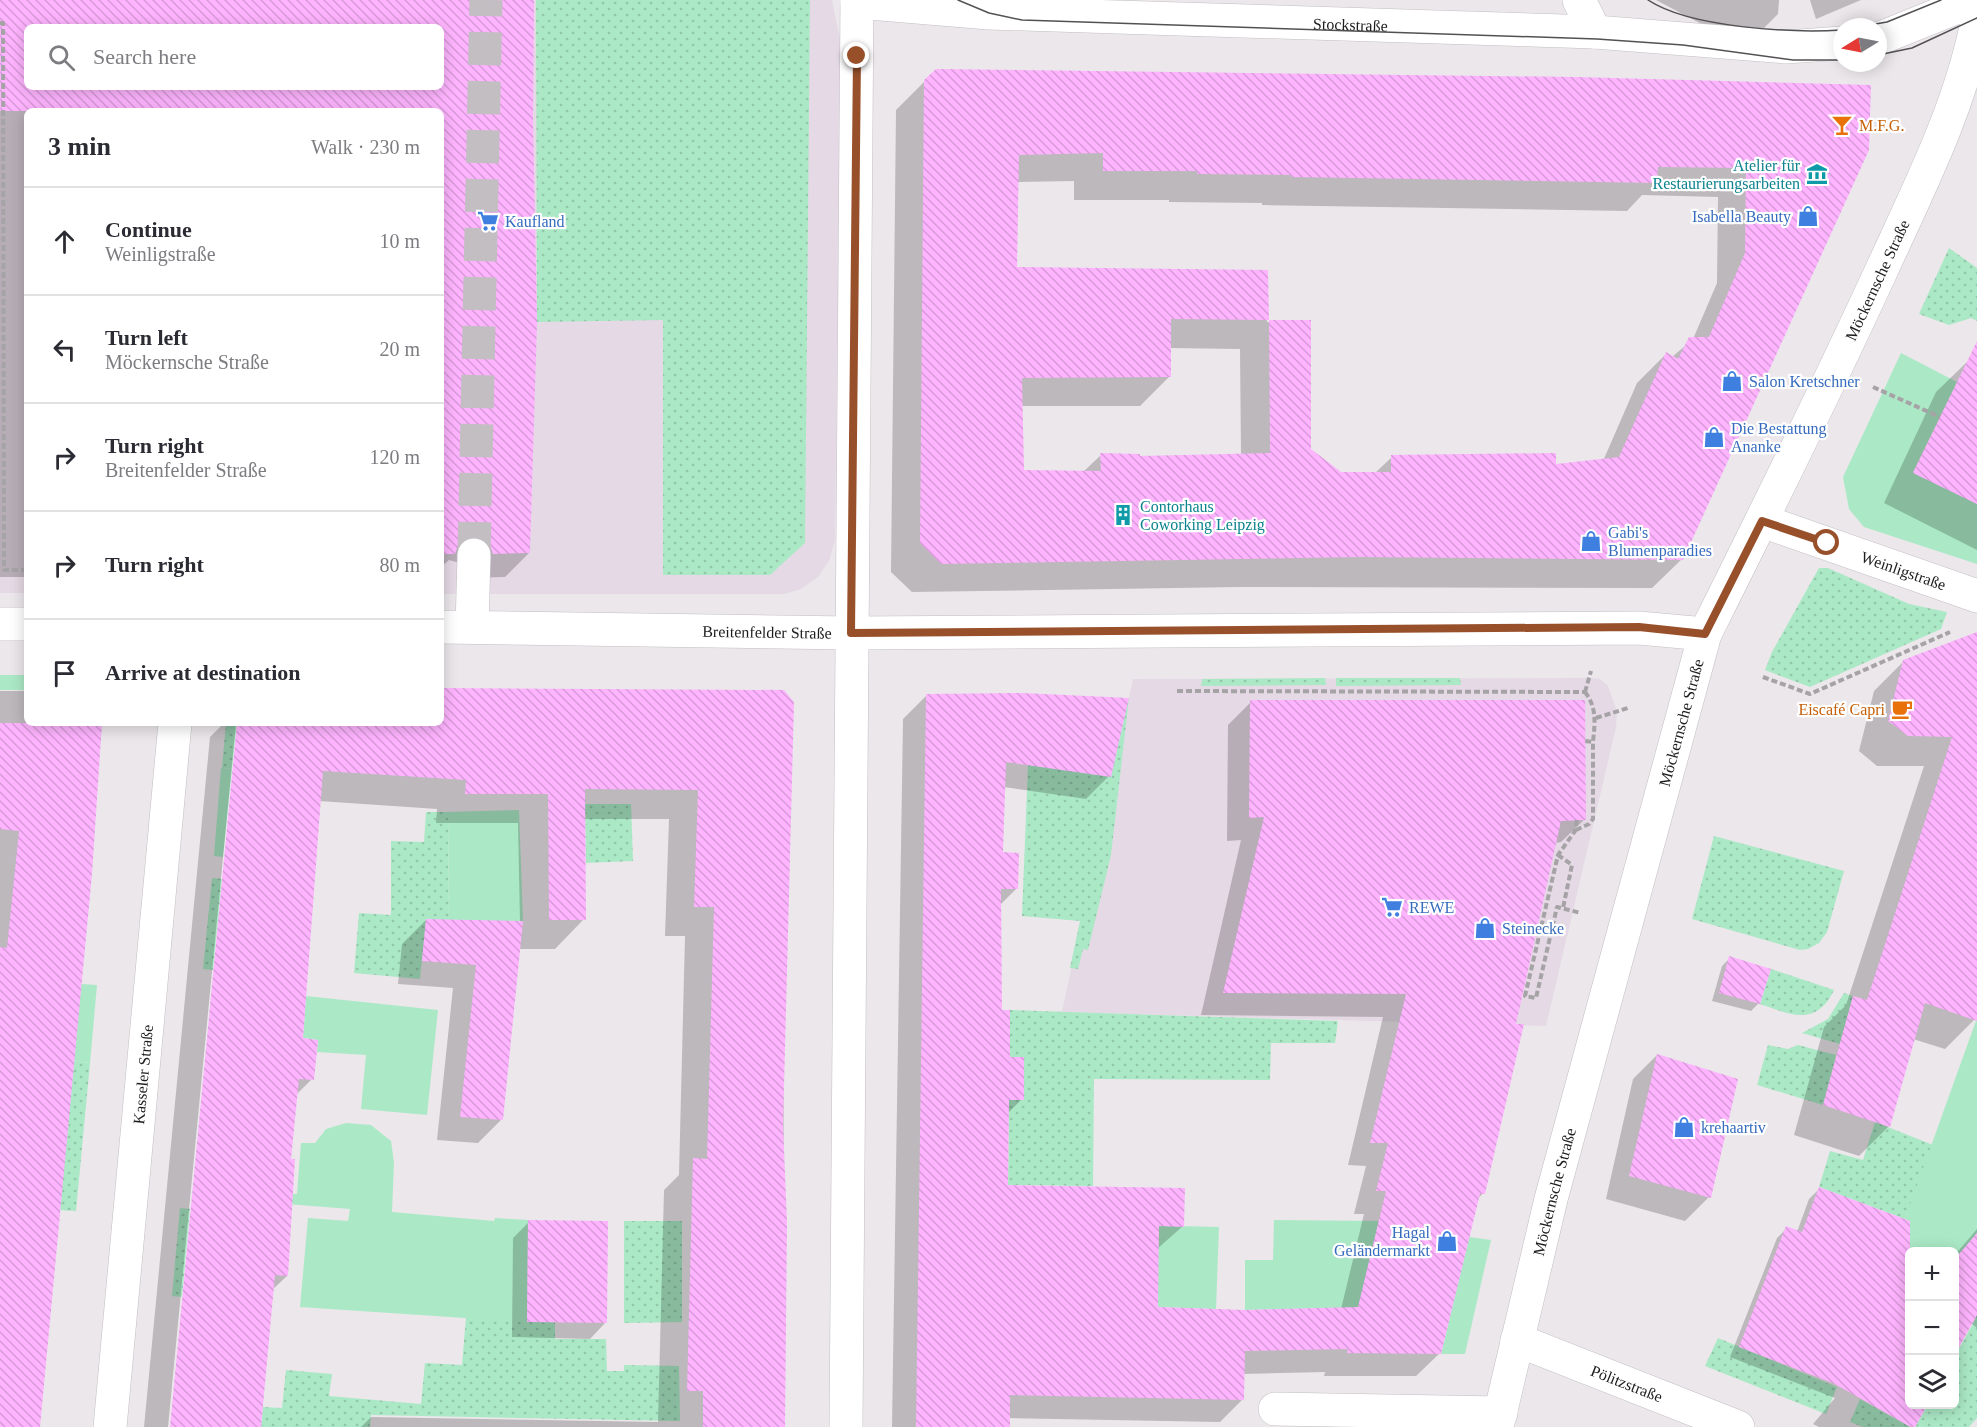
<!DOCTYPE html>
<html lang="en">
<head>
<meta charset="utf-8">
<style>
  :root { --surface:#fff; --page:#f7f7f7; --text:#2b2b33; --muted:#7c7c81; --line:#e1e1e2 }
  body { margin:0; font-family:"Times New Roman",serif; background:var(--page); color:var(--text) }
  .controls { position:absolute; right:18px; bottom:18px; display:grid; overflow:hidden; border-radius:9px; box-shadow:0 3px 15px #0003 }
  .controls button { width:54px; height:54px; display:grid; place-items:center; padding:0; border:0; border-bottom:2px solid var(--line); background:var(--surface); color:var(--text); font:30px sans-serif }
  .compass { position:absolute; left:1833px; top:18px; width:54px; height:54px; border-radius:50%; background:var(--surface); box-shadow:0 3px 15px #0003; rotate:260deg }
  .stop { position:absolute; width:18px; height:18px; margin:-14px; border:4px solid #98502b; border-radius:50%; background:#fff }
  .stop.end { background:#98502b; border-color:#fff; box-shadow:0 2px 6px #0008 }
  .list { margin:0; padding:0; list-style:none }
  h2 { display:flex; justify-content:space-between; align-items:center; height:78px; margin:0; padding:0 24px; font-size:26px }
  h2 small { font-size:20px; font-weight:400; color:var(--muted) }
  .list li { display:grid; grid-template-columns:39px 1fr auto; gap:18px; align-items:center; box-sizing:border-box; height:108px; padding:0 24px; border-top:2px solid var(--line) }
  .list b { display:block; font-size:22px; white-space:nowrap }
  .list p { margin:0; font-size:20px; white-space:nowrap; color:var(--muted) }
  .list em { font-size:20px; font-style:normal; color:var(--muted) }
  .icon { flex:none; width:33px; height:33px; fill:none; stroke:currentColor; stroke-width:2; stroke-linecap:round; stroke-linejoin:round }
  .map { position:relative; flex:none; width:1977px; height:1427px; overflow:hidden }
  .search { position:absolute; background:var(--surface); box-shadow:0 3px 15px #0003; left:24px; top:24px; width:420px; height:66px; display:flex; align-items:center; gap:15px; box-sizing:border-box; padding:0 21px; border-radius:9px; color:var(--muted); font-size:22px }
  .panel { position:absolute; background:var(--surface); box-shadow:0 3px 15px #0003; left:24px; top:108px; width:420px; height:618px; border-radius:9px }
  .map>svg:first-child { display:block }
</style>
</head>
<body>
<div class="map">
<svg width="1977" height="1427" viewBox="0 0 1977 1427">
  <defs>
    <pattern id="grass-dots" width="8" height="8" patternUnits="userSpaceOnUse" patternTransform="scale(1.5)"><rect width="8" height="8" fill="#abe9c6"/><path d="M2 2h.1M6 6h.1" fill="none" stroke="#93c7aa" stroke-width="1.8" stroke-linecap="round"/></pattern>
    <pattern id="building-back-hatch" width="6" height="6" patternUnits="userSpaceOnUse" patternTransform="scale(1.5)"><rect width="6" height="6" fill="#feb4fe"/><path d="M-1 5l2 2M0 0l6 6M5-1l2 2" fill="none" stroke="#d99ad9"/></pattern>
  </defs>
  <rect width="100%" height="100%" fill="#ebe7eb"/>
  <!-- built -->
  <g fill="#e4d9e4" fill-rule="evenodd">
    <path d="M0,0h832l9,45 -6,495 -6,21 -11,16 -17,12 -17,5h-343v-483h-414v482h-27zM27,27h414v60h-414z"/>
    <polygon points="1586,678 1600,679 1608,686 1617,712 1616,727 1546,1026 1062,1012 1133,679"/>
  </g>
  <!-- grass -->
  <g fill="url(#grass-dots)">
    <polygon points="536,0 810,0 805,543 770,575 663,575 663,320 537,322"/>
    <polygon points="1949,248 1977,268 1977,321 1971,318 1949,325 1919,314"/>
    <polygon points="1819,568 1828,568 1909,604 1947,612 1941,629 1810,687 1765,670 1772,652"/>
    <polygon points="1325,678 1326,685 1201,686 1202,679"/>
    <polygon points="1336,678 1460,678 1461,685 1336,686"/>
    <polygon points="1129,698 1111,855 1088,950 1083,949 1078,969 1070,968 1080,921 1022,916 1028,765"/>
    <polygon points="226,723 237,723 232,769 222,768"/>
    <polygon points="585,804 631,804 633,861 586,863"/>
    <polygon points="426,812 448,812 449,921 426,919 420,979 354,973 359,913 391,915 391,841 424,842"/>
    <polygon points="1714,836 1844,871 1827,932 1819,943 1808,949 1800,950 1692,919"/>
    <polygon points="212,878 222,879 213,970 203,969"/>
    <path d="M1771,969l63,21c-18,37 -42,25 -74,14z"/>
    <polygon points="1844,993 1853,996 1840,1044 1802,1033 1828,1019"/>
    <polygon points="1010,1010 1338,1021 1335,1043 1271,1043 1270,1080 1094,1079 1093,1186 1008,1185 1009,1100 1024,1099 1024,1058 1010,1057"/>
    <polygon points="1768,1045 1788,1049 1798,1045 1836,1055 1823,1105 1757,1085"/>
    <polygon points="73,1061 90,1063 76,1211 59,1210"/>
    <polygon points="1875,1122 1933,1145 1905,1219 1819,1187 1830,1151 1863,1160"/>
    <polygon points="180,1208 190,1209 182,1297 172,1296"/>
    <polygon points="624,1221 682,1221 682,1322 624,1323"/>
    <polygon points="1977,1294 1977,1418 1969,1427 1915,1427 1928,1405 1954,1404 1955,1356 1976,1318 1955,1305"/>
    <polygon points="466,1317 555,1322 555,1339 606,1339 607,1371 624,1371 624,1365 679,1366 680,1421 371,1415 370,1427 261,1427 263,1407 282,1408 286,1370 332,1374 329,1396 421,1404 425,1363 462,1365"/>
    <polygon points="1718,1338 1837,1387 1826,1414 1705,1366"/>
    <polygon points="1860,1399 1910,1427 1863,1427 1850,1422"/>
  </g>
  <!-- garden -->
  <g fill="#abe9c6">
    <polygon points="1901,353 1957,382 1913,472 1977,504 1977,564 1864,527 1849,509 1843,477"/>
    <rect x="0" y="675" width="24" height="15"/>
    <polygon points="221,768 232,769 223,857 214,856"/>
    <polygon points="519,810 523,921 449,921 448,812"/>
    <polygon points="81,984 97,985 90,1063 73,1061"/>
    <polygon points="306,996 438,1010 427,1115 361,1109 366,1055 317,1052 318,1040 303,1038"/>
    <polygon points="1977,1018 1977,1233 1960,1253 1955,1277 1954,1252 1910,1252 1889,1263"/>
    <polygon points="346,1123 371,1125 391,1141 394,1163 392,1212 494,1221 495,1218 528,1220 527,1322 300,1307 308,1218 348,1221 350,1209 287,1204 288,1194 297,1194 301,1143 315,1143 326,1129"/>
    <polygon points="1274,1220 1379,1221 1357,1313 1330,1308 1245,1310 1245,1260 1273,1260"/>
    <polygon points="1094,1224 1219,1227 1216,1309 1158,1307"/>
    <polygon points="1469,1237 1491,1240 1465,1354 1441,1354"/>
  </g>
  <!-- shadow -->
  <g fill="#0003" fill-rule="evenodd">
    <path d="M0,0h532l-3,553 -24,24 -36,1 -9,-15 -11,-3 -8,7v-456h-414v466h-27zM27,27h414v60h-414z"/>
    <polygon points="1656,0 1779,0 1778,14 1745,47"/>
    <polygon points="1810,0 1861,0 1816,19"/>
    <path d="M936,70l933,16 -187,473 -30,29 -413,-1 -327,5 -21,-20 5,-462zM1074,181v19h95v2l93,1v2l365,6 15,-16 76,2 -1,86 -24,56 -21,18 -6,-3 -29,29 -34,78 -49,5 -162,-9 -17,16h-35l-31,-24v-127h-42l-1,-51 -250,-3 1,-86zM1169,348l71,1 1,106 -102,3 -38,-3 -18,17 -61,-1 -1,-65h119l29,-29z"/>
    <polygon points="1967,362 1977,367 1977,550 1884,503 1936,392"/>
    <polygon points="1977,635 1977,1013 1975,1019 1945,1049 1913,1039 1889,1126 1859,1156 1794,1135 1824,1027 1846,1005 1924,766 1877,766 1859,751 1874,691 1904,661"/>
    <polygon points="441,689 783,692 784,1427 361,1427 371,1417 658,1422 664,1190 679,1175 685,936 665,936 669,819 584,819 584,919 555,949 518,949 502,1119 478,1143 437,1140 453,988 398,984 402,944 426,920 520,922 518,823 436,823 437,809 319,801 301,1040 312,1079 296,1095 290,1160 287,1276 272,1290 260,1427 171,1427 239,723 441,723"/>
    <polygon points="0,691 27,691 27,723 102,723 38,1427 0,1427"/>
    <polygon points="926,696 1109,776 1086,799 1004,787 1001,854 1017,888 1000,905 1001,1012 1008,1059 1022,1099 1007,1114 1006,1186 1183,1226 1157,1249 1156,1309 1245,1311 1341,1309 1364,1214 1354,1214 1366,1166 1348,1165 1383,1017 1201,1015 1241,840 1227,841 1228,725 1251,702 1585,819 1561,842 1555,843 1514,1026 1483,1193 1477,1200 1440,1353 1416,1376 1324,1376 1325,1372 1243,1374 1243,1399 1220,1422 1008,1418 1008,1427 892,1427 903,719"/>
    <polygon points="224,723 236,723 168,1427 144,1427 210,737"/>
    <polygon points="1730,958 1759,1003 1751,1011 1712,1001 1722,966"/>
    <polygon points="1657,1055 1709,1197 1685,1221 1606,1199 1633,1079"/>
    <polygon points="1819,1189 1910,1404 1914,1427 1819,1427 1813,1424 1835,1398 1730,1357 1777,1238 1787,1228 1797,1232 1809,1199"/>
    <polygon points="529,1222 606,1322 590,1339 512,1337 513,1238"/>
    <polygon points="1977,1229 1977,1328 1971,1323 1954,1353 1954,1256"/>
  </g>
  <!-- building -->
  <g fill="url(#building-back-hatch)" fill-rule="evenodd">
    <path d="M0,0h534l-1,120 4,202 -7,231 -37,1 -3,-8 -6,-7 -10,-3 -9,3 -7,6 -3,9h-14v-443h-441zM27,27h414v60h-414z"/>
    <path d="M936,69l640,8 295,8 -2,65 -186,410 -322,-3 -420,7 -21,-21 4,-463zM1103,153v18h94v3l94,1v2l366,6 1,-16 88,1 -1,85 -36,84h-20l-11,22 -12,-7 -47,105 -63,7v-11l-165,2v17h-50l-30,-23v-129h-42l-1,-50 -251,-3 2,-112zM1171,319l98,1 1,133 -130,3v-2l-40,-1 1,18 -77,-1 -2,-92 149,-1z"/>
    <polygon points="1977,341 1977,504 1913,473"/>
    <polygon points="1977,632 1977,1021 1925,1003 1890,1127 1823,1105 1853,996 1867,1000 1952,737 1908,736 1888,721 1903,660"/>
    <polygon points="441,688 784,690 794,702 783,1125 787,1222 785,1427 703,1427 703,1391 687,1391 693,1158 707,1159 714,907 694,907 698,790 585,789 586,920 549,920 548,794 465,794 466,780 323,771 303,1038 318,1040 314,1080 299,1079 291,1159 295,1159 288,1276 275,1275 261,1427 170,1427 237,723 441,723"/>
    <polygon points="1023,693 1129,698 1111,777 1006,762 1003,852 1019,853 1018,889 1001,889 1002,1010 1010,1010 1010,1057 1024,1057 1024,1100 1009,1100 1008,1185 1185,1188 1184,1227 1159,1226 1158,1307 1245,1310 1358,1307 1386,1191 1376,1191 1388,1143 1370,1143 1406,994 1223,993 1264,817 1249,818 1250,700 1585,700 1586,820 1561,821 1516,1024 1524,1024 1485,1194 1480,1194 1441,1354 1347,1353 1348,1349 1245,1351 1244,1400 1010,1395 1010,1427 916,1427 926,694"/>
    <polygon points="0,723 102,723 92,874 40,1427 0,1427 0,947 7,948 19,831 0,829"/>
    <polygon points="426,919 523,921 503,1120 460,1117 476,965 422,961"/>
    <polygon points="1729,956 1771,969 1760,1004 1719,993"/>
    <polygon points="1657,1054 1738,1079 1711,1198 1629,1176"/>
    <polygon points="1819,1187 1910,1221 1910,1404 1928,1404 1915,1427 1911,1427 1833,1383 1739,1347 1786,1226 1802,1232"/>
    <polygon points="528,1220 608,1221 607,1323 527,1322"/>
    <polygon points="1977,1233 1977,1315 1954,1356 1954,1260"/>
  </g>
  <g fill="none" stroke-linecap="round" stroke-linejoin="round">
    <!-- minor-tunnel -->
    <polyline stroke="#c2bec2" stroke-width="33" stroke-dasharray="33 16" stroke-linecap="butt" points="474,555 486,0"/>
    <defs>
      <g id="minor">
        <polyline points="1579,0 1595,32"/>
        <path id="s1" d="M857,2l132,11 606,19 191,15 56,-4"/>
        <polyline points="1878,39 1975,0"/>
        <path id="s2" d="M1762,521l215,75"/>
        <polyline points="472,627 474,555"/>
        <path id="s3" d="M1517,1340l221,87"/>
        <polyline points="1275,1409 1501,1413"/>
        <path id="s4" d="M110,1427l65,-704"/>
        <polyline points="846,1427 857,0"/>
        <path id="s5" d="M1497,1427l54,-228 154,-565"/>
      </g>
      <g id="major">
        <polyline points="0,624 27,624"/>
        <path id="s6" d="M441,627l410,6 788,-5 66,6c61,-122 121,-243 178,-367 36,-79 77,-159 94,-245"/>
      </g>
    </defs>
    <!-- minor casing -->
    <use href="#minor" stroke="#c3bec3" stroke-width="34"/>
    <!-- major casing -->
    <use href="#major" stroke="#c3bec3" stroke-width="34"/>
    <!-- path -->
    <g stroke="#a6a3a6" stroke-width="4" stroke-dasharray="6 3" stroke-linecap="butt">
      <polyline points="0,23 3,23 4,570 27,570"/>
      <polyline points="1873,387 1940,417"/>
      <polyline points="1763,677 1810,694 1950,632"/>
      <polyline points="1177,691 1585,692"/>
      <path d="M1585,692c12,16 10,30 8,50l-8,-1"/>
      <polyline points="1585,692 1591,671"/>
      <polyline points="1596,718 1628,708"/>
      <polyline points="1577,820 1575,831 1558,855 1525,996 1536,998 1557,907 1581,913"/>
      <polyline points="1576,830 1589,824 1593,819 1593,742"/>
      <polyline points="1558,855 1572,865 1563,908"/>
    </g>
    <!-- minor -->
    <use href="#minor" stroke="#fff" stroke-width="33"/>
    <!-- major -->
    <use href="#major" stroke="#fff" stroke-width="33"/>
    <!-- tram -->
    <g stroke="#535153" stroke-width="1.5">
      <polyline points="958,0 989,13 1022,20 1597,39 1683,45 1793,60 1842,60"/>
      <path d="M1648,0c42,28 144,33 194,30"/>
      <polyline points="1858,27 1887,22 1941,0"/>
      <polyline points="1878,55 1912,48 1977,18"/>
    </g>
  </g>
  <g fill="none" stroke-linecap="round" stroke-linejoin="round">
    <!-- route -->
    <polyline stroke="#98502b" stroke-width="8" points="857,56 851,633 1639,627 1705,634 1762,521 1827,543"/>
  </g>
  <!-- icons -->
  <defs>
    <symbol id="bar-bare" viewBox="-9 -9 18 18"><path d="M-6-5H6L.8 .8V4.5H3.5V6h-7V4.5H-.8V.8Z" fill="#e8710a" stroke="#fff" stroke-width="2.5" paint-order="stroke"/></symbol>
    <symbol id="museum-bare" viewBox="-9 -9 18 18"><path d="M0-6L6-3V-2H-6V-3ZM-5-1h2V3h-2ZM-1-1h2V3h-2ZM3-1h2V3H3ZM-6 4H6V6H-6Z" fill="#0f9aa8" stroke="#fff" stroke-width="2.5" paint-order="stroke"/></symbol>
    <symbol id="shop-bare" viewBox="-9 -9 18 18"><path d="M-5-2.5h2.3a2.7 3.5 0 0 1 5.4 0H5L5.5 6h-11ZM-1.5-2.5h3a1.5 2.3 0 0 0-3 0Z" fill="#3f7fe0" stroke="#fff" stroke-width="2.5" paint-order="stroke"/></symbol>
    <symbol id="supermarket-bare" viewBox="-9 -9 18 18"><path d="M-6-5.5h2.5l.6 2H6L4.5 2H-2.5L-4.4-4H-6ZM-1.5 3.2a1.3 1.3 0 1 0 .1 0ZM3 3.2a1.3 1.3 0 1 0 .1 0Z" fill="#3f7fe0" stroke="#fff" stroke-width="2.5" paint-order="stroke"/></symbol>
    <symbol id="building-bare" viewBox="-9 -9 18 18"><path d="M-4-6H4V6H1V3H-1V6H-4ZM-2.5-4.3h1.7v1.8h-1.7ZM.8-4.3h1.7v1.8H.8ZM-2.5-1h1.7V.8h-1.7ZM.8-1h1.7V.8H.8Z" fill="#0f9aa8" stroke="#fff" stroke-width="2.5" paint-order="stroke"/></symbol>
    <symbol id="cafe-bare" viewBox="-9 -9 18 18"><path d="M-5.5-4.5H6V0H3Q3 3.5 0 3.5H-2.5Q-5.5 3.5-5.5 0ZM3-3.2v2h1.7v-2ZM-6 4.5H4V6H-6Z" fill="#e8710a" stroke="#fff" stroke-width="2.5" paint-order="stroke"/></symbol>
  </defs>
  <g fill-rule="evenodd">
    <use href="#bar-bare" x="1827" y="110" width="30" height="30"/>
    <use href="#museum-bare" x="1802" y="159" width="30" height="30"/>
    <use href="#shop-bare" x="1793" y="201" width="30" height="30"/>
    <use href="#supermarket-bare" x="473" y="206" width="30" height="30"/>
    <use href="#shop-bare" x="1717" y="366" width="30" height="30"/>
    <use href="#shop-bare" x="1699" y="422" width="30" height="30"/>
    <use href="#building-bare" x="1108" y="500" width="30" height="30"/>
    <use href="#shop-bare" x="1576" y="526" width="30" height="30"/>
    <use href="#cafe-bare" x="1887" y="694" width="30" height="30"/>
    <use href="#supermarket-bare" x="1377" y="892" width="30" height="30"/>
    <use href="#shop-bare" x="1470" y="913" width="30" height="30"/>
    <use href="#shop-bare" x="1669" y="1112" width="30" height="30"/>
    <use href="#shop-bare" x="1432" y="1226" width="30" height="30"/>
  </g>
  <g text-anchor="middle" stroke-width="4.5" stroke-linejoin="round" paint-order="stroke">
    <!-- street labels -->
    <g font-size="16" fill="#1e1c1e" stroke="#fff">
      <text dy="6" stroke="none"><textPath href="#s1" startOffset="494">Stockstraße</textPath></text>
      <text dy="6" stroke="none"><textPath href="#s6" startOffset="1658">Möckernsche Straße</textPath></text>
      <text dy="6" stroke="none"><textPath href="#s2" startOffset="150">Weinligstraße</textPath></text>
      <text dy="6" stroke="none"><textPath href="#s6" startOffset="326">Breitenfelder Straße</textPath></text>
      <text dy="6" stroke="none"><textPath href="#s5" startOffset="728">Möckernsche Straße</textPath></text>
      <text dy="6" stroke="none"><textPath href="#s4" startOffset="354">Kasseler Straße</textPath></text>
      <text dy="6" stroke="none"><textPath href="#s5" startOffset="242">Möckernsche Straße</textPath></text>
      <text dy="6" stroke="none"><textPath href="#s3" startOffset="118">Pölitzstraße</textPath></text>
    </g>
    <!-- food labels -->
    <g font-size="16" fill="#c56008" stroke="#fff" text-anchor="start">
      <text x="1859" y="131">M.F.G.</text>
      <text x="1885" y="715" text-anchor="end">Eiscafé Capri</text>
    </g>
    <!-- culture labels -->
    <g font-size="16" fill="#0d838f" stroke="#fff" text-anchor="end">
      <text x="1800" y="171">Atelier für<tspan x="1800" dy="18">Restaurierungsarbeiten</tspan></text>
      <text x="1140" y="512" text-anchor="start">Contorhaus<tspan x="1140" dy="18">Coworking Leipzig</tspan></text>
    </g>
    <!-- shop labels -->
    <g font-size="16" fill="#366cbe" stroke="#fff" text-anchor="start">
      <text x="1791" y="222" text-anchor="end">Isabella Beauty</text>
      <text x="505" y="227">Kaufland</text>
      <text x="1749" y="387">Salon Kretschner</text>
      <text x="1731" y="434">Die Bestattung<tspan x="1731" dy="18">Ananke</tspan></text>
      <text x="1608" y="538">Gabi's<tspan x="1608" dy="18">Blumenparadies</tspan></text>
      <text x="1409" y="913">REWE</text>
      <text x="1502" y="934">Steinecke</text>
      <text x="1701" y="1133">krehaartiv</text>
      <text x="1430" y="1238" text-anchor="end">Hagal<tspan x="1430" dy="18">Geländermarkt</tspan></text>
    </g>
  </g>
</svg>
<div class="controls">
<button>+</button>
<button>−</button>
<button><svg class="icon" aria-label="layers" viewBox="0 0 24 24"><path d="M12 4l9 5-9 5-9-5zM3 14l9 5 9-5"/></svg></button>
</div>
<svg class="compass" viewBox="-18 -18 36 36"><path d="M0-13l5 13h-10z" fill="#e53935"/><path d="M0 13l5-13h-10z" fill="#7c7c81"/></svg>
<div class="stop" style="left:1827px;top:543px"></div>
<div class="stop end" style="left:857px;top:56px"></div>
<div class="search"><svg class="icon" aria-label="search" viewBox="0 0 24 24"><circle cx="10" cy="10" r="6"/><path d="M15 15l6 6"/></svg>Search here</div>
<section class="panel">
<h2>3 min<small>Walk · 230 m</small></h2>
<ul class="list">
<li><svg class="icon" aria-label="ahead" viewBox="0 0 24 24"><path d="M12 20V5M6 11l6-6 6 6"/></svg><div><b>Continue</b><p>Weinligstraße</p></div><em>10 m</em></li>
<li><svg class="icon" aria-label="left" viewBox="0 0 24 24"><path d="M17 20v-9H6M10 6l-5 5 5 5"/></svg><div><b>Turn left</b><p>Möckernsche Straße</p></div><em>20 m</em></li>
<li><svg class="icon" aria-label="right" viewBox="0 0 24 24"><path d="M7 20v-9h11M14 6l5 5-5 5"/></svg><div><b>Turn right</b><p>Breitenfelder Straße</p></div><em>120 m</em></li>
<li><svg class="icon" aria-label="right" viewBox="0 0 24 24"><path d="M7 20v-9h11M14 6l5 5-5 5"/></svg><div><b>Turn right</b></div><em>80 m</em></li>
<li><svg class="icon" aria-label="arrive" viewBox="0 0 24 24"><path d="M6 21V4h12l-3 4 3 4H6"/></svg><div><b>Arrive at destination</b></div></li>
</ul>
</section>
</div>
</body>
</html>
